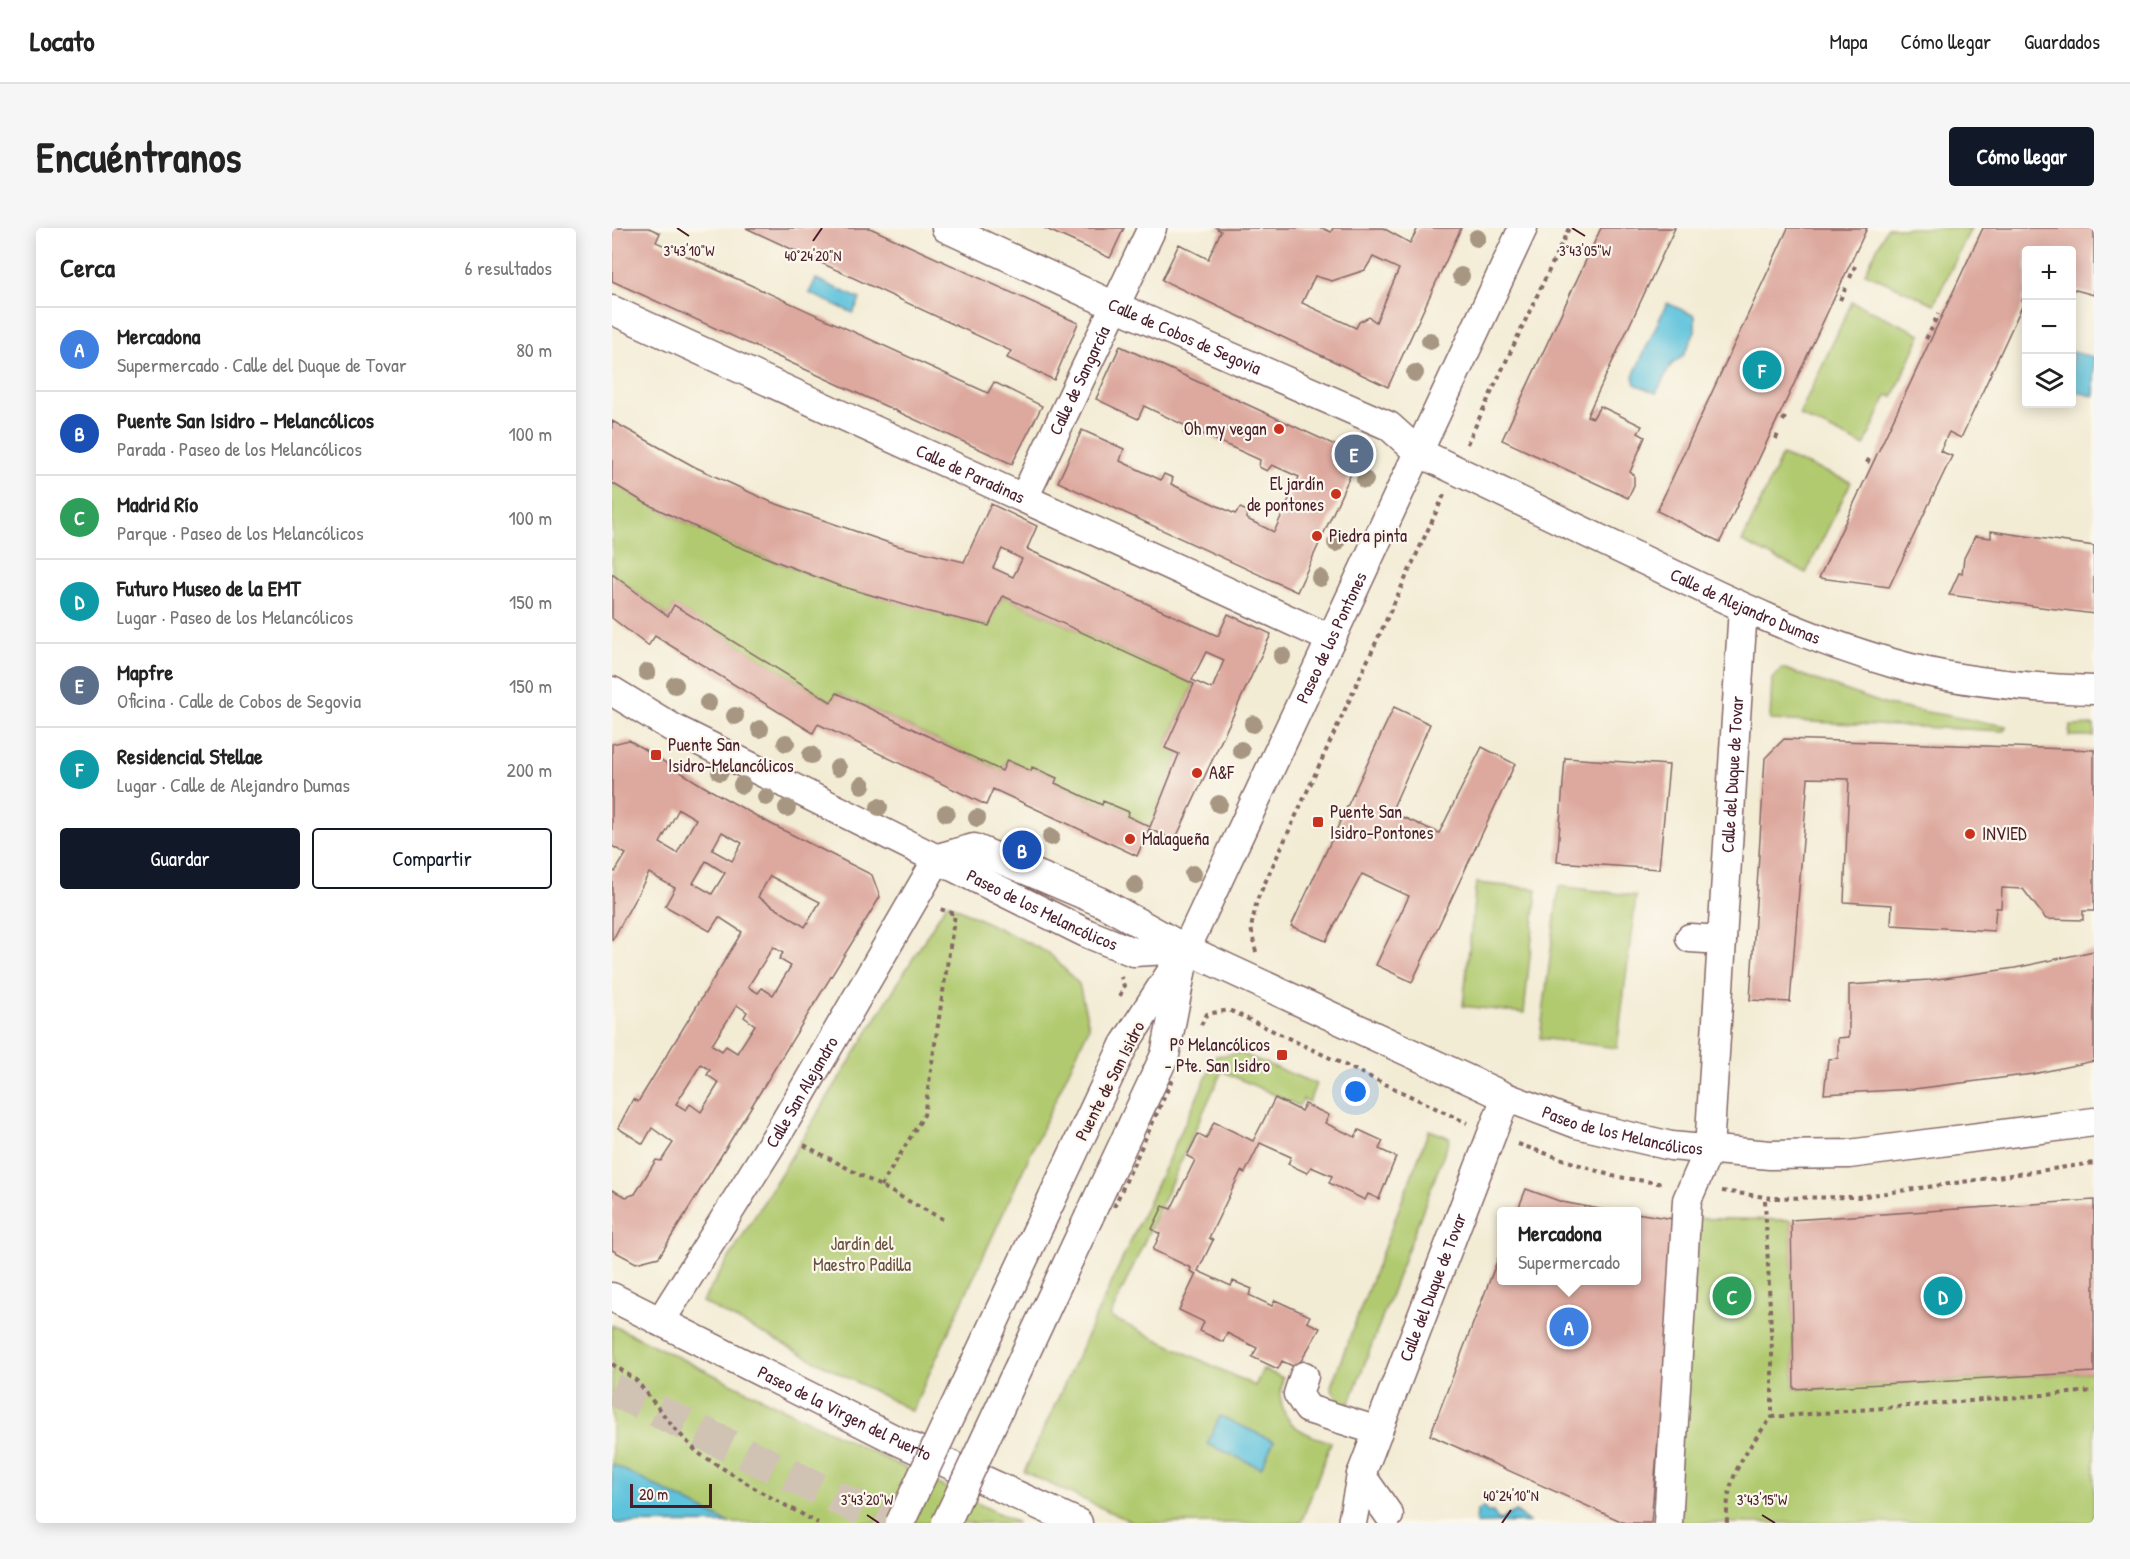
<!DOCTYPE html>
<html lang="es">
<head>
<meta charset="utf-8">
<style>
  :root { --surface:#fff; --page:#f6f6f6; --text:#222; --muted:#767676; --line:#e0e0e0; --accent:#111827 }
  body { margin:0; font-family:"Patrick Hand",sans-serif; background:var(--page); color:var(--text) }
  .controls { position:absolute; right:18px; top:18px; display:grid; overflow:hidden; border-radius:6px; box-shadow:0 3px 15px #0003 }
  .controls button { width:54px; height:54px; display:grid; place-items:center; padding:0; border:0; border-bottom:2px solid var(--line); background:var(--surface); color:var(--text); font:30px sans-serif }
  .scale { position:absolute; left:18px; bottom:15px; width:82px; box-sizing:border-box; padding-left:6px; border:3px solid #4a1f2b; border-top:0; font-size:16px; line-height:21px; white-space:nowrap; color:#4a1f2b; -webkit-text-stroke:4px #fbf7ec; paint-order:stroke }
  .you { position:absolute; left:744px; top:864px; width:21px; height:21px; margin:-15px; border:4px solid #fff; border-radius:50%; background:#1a73e8; box-shadow:0 0 0 9px #1a73e833 }
  .badge { display:grid; place-items:center; width:39px; height:39px; border-radius:50%; background:var(--accent); color:#fff; font-size:20px; font-weight:700 }
  .pin { position:absolute; translate:-50% -50%; border:3px solid #fff; box-shadow:0 2px 6px #0006 }
  .popup { position:absolute; left:885px; top:979px; width:144px; height:78px; box-sizing:border-box; display:grid; place-content:center; border-radius:6px; background:var(--surface); filter:drop-shadow(0 2px 4px #0005); font-size:20px; white-space:nowrap; color:var(--muted) }
  .popup b { font-size:22px; color:var(--text) }
  .popup::after { content:''; position:absolute; left:50%; top:100%; margin-left:-12px; border:12px solid transparent; border-top-color:var(--surface) }
  .list { margin:0; padding:0; list-style:none }
  h2 { display:flex; justify-content:space-between; align-items:center; height:78px; margin:0; padding:0 24px; font-size:26px }
  h2 small { font-size:20px; font-weight:400; color:var(--muted) }
  .list li { display:grid; grid-template-columns:39px 1fr auto; gap:18px; align-items:center; box-sizing:border-box; height:84px; padding:0 24px; border-top:2px solid var(--line) }
  .list b { display:block; font-size:22px; white-space:nowrap }
  .list p { margin:0; font-size:20px; white-space:nowrap; color:var(--muted) }
  .list em { font-size:20px; font-style:normal; color:var(--muted) }
  .actions { display:flex; gap:12px; padding:18px 24px }
  .actions a { flex:1; padding:14px 0; border:2px solid var(--accent); border-radius:6px; text-align:center; font-size:21px; color:var(--accent) }
  .actions .main { background:var(--accent); color:#fff }
  .icon { flex:none; width:33px; height:33px; fill:none; stroke:currentColor; stroke-width:2; stroke-linecap:round; stroke-linejoin:round }
  .map { position:relative; flex:none; width:1482px; height:1295px; overflow:hidden; border-radius:6px }
  header { display:flex; align-items:center; gap:36px; box-sizing:border-box; height:84px; padding:0 30px; background:var(--surface); border-bottom:2px solid var(--line) }
  header strong { font-size:28px }
  nav { display:flex; gap:33px; margin-inline-start:auto; font-size:21px }
  .intro { display:flex; align-items:center; justify-content:space-between; box-sizing:border-box; height:144px; padding:0 36px }
  h1 { margin:0; font-size:42px }
  .button { padding:15px 27px; border-radius:6px; background:var(--accent); color:#fff; font-size:21px; font-weight:700 }
  main { display:flex; gap:36px; padding:0 36px }
  aside { flex:1; background:var(--surface); border-radius:6px; box-shadow:0 3px 15px #0003 }
  .map>svg:first-child { display:block }
</style>
</head>
<body>
<header>
<strong>Locato</strong>
<nav><a>Mapa</a><a>Cómo llegar</a><a>Guardados</a></nav>
</header>
<div class="intro"><h1>Encuéntranos</h1><a class="button">Cómo llegar</a></div>
<main>
<aside>
<h2>Cerca<small>6 resultados</small></h2>
<ul class="list">
<li><span class="badge" style="background:#3f7fe0">A</span><div><b>Mercadona</b><p>Supermercado · Calle del Duque de Tovar</p></div><em>80 m</em></li>
<li><span class="badge" style="background:#1a4fb4">B</span><div><b>Puente San Isidro - Melancólicos</b><p>Parada · Paseo de los Melancólicos</p></div><em>100 m</em></li>
<li><span class="badge" style="background:#2e9e5b">C</span><div><b>Madrid Río</b><p>Parque · Paseo de los Melancólicos</p></div><em>100 m</em></li>
<li><span class="badge" style="background:#0f9aa8">D</span><div><b>Futuro Museo de la EMT</b><p>Lugar · Paseo de los Melancólicos</p></div><em>150 m</em></li>
<li><span class="badge" style="background:#5c6f8a">E</span><div><b>Mapfre</b><p>Oficina · Calle de Cobos de Segovia</p></div><em>150 m</em></li>
<li><span class="badge" style="background:#0f9aa8">F</span><div><b>Residencial Stellae</b><p>Lugar · Calle de Alejandro Dumas</p></div><em>200 m</em></li>
</ul>
<div class="actions"><a class="main">Guardar</a><a>Compartir</a></div>
</aside>
<div class="map">
<svg width="1482" height="1295" viewBox="0 0 1482 1295">
  <rect width="100%" height="100%" fill="#fbf7ec"/>
  <filter id="ink" filterUnits="userSpaceOnUse"><feTurbulence type="fractalNoise" baseFrequency=".0167" numOctaves="2"/><feDisplacementMap in="SourceGraphic" scale="12" xChannelSelector="R" yChannelSelector="G"/><feConvolveMatrix kernelMatrix="1 2 1 2 8 2 1 2 1" color-interpolation-filters="sRGB"/></filter>
  <filter id="wash" filterUnits="userSpaceOnUse"><feTurbulence type="fractalNoise" baseFrequency=".008" numOctaves="4" result="noise"/><feDisplacementMap in="SourceGraphic" scale="24" xChannelSelector="R" yChannelSelector="G"/><feGaussianBlur stdDeviation="1.35" result="paint"/><feColorMatrix in="noise" values="0 0 0 0 0 0 0 0 0 0 0 0 0 0 0 0 0 1.4 0 .05"/><feComposite in="paint" operator="in"/></filter>
  <g filter="url(#wash)">
    <rect width="100%" height="100%" fill="#f3ecd5"/>
    <!-- green -->
    <g fill="#b1ca6f" stroke="#7e744d" stroke-width="1.5">
      <polygon points="1275,0 1359,0 1322,76 1253,45"/>
      <polygon points="1240,74 1309,106 1281,169 1275,167 1252,218 1187,187"/>
      <polygon points="1170,227 1239,254 1194,345 1130,314"/>
      <path d="M0,255c116,69 246,113 376,143l15,-30 191,88 -29,63 14,7 -29,73 -23,-11 1,-4 -24,-11 -2,4 -47,-22 1,-5 -23,-11 -2,4 -24,-11 -5,11 -165,-78 -6,9 -157,-96 -6,10 -56,-42z"/>
      <polygon points="1170,440 1275,477 1394,498 1393,503 1158,492 1160,451"/>
      <polygon points="1482,497 1482,508 1457,508 1458,498"/>
      <polygon points="864,655 925,661 912,785 851,778"/>
      <polygon points="947,658 1024,668 1005,820 928,810"/>
      <polygon points="335,675 437,725 467,756 477,799 300,1183 90,1074"/>
      <path d="M628,825l76,31 -7,18 -6,-3 -4,7 -77,-35 -112,246 145,69 8,-17 20,9c-9,40 11,54 48,64l-30,81h-167l-110,-51 192,-416z"/>
      <polygon points="817,902 838,910 737,1177 724,1170 719,1158"/>
      <polygon points="1065,990 1179,992 1182,1161 1482,1144 1482,1295 1043,1295"/>
      <polygon points="0,1097 406,1295 0,1295"/>
    </g>
    <!-- water -->
    <g fill="#5ec3dc" stroke="#547184" stroke-width="1.5">
      <polygon points="204,51 248,71 241,85 197,65"/>
      <polygon points="1055,75 1083,88 1083,104 1071,128 1059,137 1044,165 1023,156 1021,148"/>
      <polygon points="1460,124 1482,129 1482,168 1460,163"/>
      <polygon points="608,1188 662,1213 649,1240 595,1216"/>
      <polygon points="0,1236 117,1295 0,1295"/>
      <polygon points="871,1279 875,1284 881,1284 887,1293 903,1283 917,1294 864,1295 865,1283"/>
    </g>
    <g id="blocks">
      <!-- building -->
      <g fill="#dda89e" fill-rule="evenodd">
        <polygon points="0,0 37,0 48,5 44,14 376,165 382,154 430,178 400,236 0,53"/>
        <polygon points="134,0 258,0 466,95 442,152 395,130 399,123"/>
        <polygon points="432,0 512,0 498,30"/>
        <path d="M604,0h106l9,4 2,-4h50l27,15 8,-15h43l-73,159 -226,-107 17,-36 29,15 13,-28zM761,29l26,12 -23,53 -7,-5 -10,5 -3,6 -54,-25 13,-27 17,5 33,-11z"/>
        <polygon points="989,0 1063,0 975,188 981,190 988,178 1030,198 1026,205 1033,209 1018,244 1022,247 1022,257 1016,270 890,212"/>
        <polygon points="1176,0 1255,0 1108,314 1045,283"/>
        <polygon points="1371,0 1482,0 1482,67 1460,61 1460,22 1414,22 1414,64 1410,73 1412,74 1349,210 1337,204 1328,223 1340,228 1277,359 1207,350"/>
        <polygon points="508,118 747,228 685,364 446,254 470,202 512,221 508,233 549,252 552,246 561,250 559,256 623,286 628,280 635,283 635,291 662,304 687,249 660,237 655,243 647,239 648,232 584,203 580,209 571,205 574,198 532,178 526,191 484,171"/>
        <path d="M0,193l83,46 76,35 127,44 66,16 27,-58 46,22 -10,23 191,87 10,-22 43,20 -96,206 -26,-11 -12,27 -144,-67 -7,16 -168,-81 -5,9 -158,-97 -7,10 -36,-28v-44l56,42 6,-11 157,97 6,-9 165,78 5,-11 24,11 1,-4 25,11 -2,5 47,22 1,-4 26,11 -2,4 23,11 29,-73 -14,-6 29,-64 -191,-88 -14,30 -64,-15 -88,-26 -108,-42 -84,-40 -33,-20zM390,321l20,10 -9,18 -20,-9zM594,424l18,8 -12,29 -20,-9z"/>
        <polygon points="1379,303 1482,318 1482,386 1337,367 1347,345 1350,346 1352,330 1363,308 1379,310"/>
        <polygon points="782,479 818,496 779,584 827,605 870,519 903,536 800,754 764,737 797,668 750,646 714,713 679,698"/>
        <polygon points="1172,511 1482,522 1482,683 1471,683 1471,692 1434,691 1411,661 1390,660 1389,680 1384,680 1382,703 1279,697 1280,677 1232,674 1237,551 1196,550 1178,774 1138,772 1153,530"/>
        <path d="M17,512l74,46 68,38 101,51 8,22 -221,360 -23,6 -24,-13v-60l14,7 9,-3 21,-34 5,1 12,-18 -21,-15 -9,16 -25,-16 15,-29 5,3 104,-170 -23,-15 -9,14 -45,-25 10,-18 -26,-15 -37,68v-71l3,2 11,-18 -14,-8v-102zM67,581l17,10 -19,34 -17,-10zM110,604l20,11 -10,18 -20,-11zM94,633l19,12 -13,21 -19,-11zM158,648l50,26 -15,25 -47,-30zM161,719l10,6 -4,6 12,7 -18,29 -11,-7 -4,5 -10,-6zM125,777l10,7 -3,5 11,8 -18,28 -11,-7 -4,5 -10,-6zM89,836l9,6 -3,5 12,8 -18,29 -11,-8 -4,6 -10,-6z"/>
        <polygon points="953,530 1057,537 1047,641 945,634"/>
        <polygon points="1482,723 1482,833 1421,846 1302,861 1212,866 1216,831 1226,830 1226,810 1237,809 1237,757 1318,752 1403,740"/>
        <polygon points="663,870 689,883 693,876 717,887 713,895 743,909 747,902 771,913 767,921 784,929 767,971 756,966 753,972 717,955 720,948 699,939 695,945 676,936 679,929 648,915 633,945 629,943 597,1010 601,1012 586,1043 619,1058 621,1053 640,1061 637,1067 660,1078 663,1072 698,1088 695,1094 708,1100 685,1140 670,1133 666,1141 640,1129 645,1120 615,1105 611,1114 588,1103 592,1094 567,1082 584,1046 578,1043 579,1040 541,1022 548,1006 540,1001 551,978 559,981 583,932 575,928 586,906 594,911 602,894 641,913"/>
        <polygon points="914,961 950,974 1004,984 905,984"/>
        <polygon points="1482,972 1482,1144 1182,1161 1179,992"/>
        <polygon points="1024,985 1061,991 1060,1047 1039,1295 1013,1295 818,1207 889,1023 890,1053 1024,1053"/>
      </g>
    </g>
  </g>
  <g filter="url(#ink)">
    <use href="#blocks" fill-opacity="0" stroke="#856766" stroke-width="1.5"/>
    <g fill="none" stroke-linecap="round" stroke-linejoin="round">
      <!-- highway-tunnel -->
      <polyline stroke="#d1c3b3" stroke-width="33" stroke-dasharray="33 16" stroke-linecap="butt" points="0,1161 277,1295"/>
      <defs>
        <g id="minor">
          <path id="s1" d="M334,0l169,78 274,120 29,26c78,37 156,75 234,112 78,38 156,75 240,99 65,19 134,25 202,27"/>
          <path id="s2" d="M0,82l719,329"/>
          <path id="s3" d="M412,270l128,-270"/>
          <path id="s4" d="M0,463l61,37 413,205 47,19 53,-3"/>
          <path id="s5" d="M326,630l36,-10 127,54 85,47 320,148 71,27 94,22 99,9 79,-1 245,-32"/>
          <path id="s6" d="M1078,710l32,2 21,-332"/>
          <path id="s7" d="M512,817l62,-96 337,-721"/>
          <polyline points="477,989 553,827 571,735"/>
          <path id="s8" d="M0,1069l284,143 182,83"/>
          <path id="s9" d="M48,1094l119,-190 159,-274"/>
          <polyline points="692,1148 686,1166 696,1181 766,1203"/>
          <polyline points="749,1247 777,1287"/>
          <path id="s10" d="M740,1295l9,-48 145,-378"/>
          <polyline points="1056,1295 1075,972 1097,922 1110,712"/>
        </g>
      </defs>
      <!-- minor casing -->
      <use href="#minor" stroke="#856766" stroke-width="31"/>
      <!-- path -->
      <g stroke="#856766" stroke-width="4" stroke-dasharray="4.5 4.5" stroke-linecap="butt">
        <polyline points="1238,50 1243,38"/>
        <polyline points="1228,72 1235,57"/>
        <polyline points="1322,95 1326,86"/>
        <polyline points="1314,111 1320,100"/>
        <polyline points="1171,193 1175,185"/>
        <polyline points="1164,211 1167,203"/>
        <polyline points="855,216 957,0"/>
        <polyline points="1255,235 1259,227"/>
        <polyline points="644,724 639,700 645,672 832,267"/>
        <polyline points="508,768 512,758 509,749"/>
        <polyline points="589,797 595,786 617,782 855,895"/>
        <polyline points="906,916 1000,948 1052,956"/>
        <polyline points="192,917 334,993"/>
        <polyline points="269,958 312,887 343,686 328,681"/>
        <polyline points="1110,963 1161,970 1246,969 1482,935"/>
        <polyline points="1153,972 1160,1124 1160,1189 1482,1163"/>
        <polyline points="0,1136 24,1152 62,1200 86,1225 149,1264 206,1295"/>
        <path d="M1115,1295c-2,-45 18,-72 45,-106"/>
      </g>
      <!-- minor -->
      <use href="#minor" stroke="#fff" stroke-width="28"/>
      <defs>
        <g id="minor-bridge">
          <polyline points="288,1295 512,817"/>
          <polyline points="334,1295 477,989"/>
        </g>
      </defs>
      <!-- minor-bridge casing -->
      <use href="#minor-bridge" stroke="#856766" stroke-width="31" stroke-linecap="butt"/>
      <!-- path-bridge -->
      <polyline stroke="#856766" stroke-width="4" stroke-dasharray="4.5 4.5" stroke-linecap="butt" points="502,979 562,848"/>
      <!-- minor-bridge -->
      <use href="#minor-bridge" stroke="#fff" stroke-width="28"/>
    </g>
    <!-- trees -->
    <g fill="#a79782">
      <circle cx="865" cy="10" r="9"/>
      <circle cx="849" cy="48" r="9"/>
      <circle cx="818" cy="113" r="9"/>
      <circle cx="803" cy="145" r="9"/>
      <circle cx="753" cy="252" r="9"/>
      <circle cx="724" cy="315" r="9"/>
      <circle cx="708" cy="350" r="9"/>
      <circle cx="670" cy="428" r="9"/>
      <circle cx="35" cy="444" r="9"/>
      <circle cx="63" cy="457" r="9"/>
      <circle cx="96" cy="475" r="9"/>
      <circle cx="123" cy="488" r="9"/>
      <circle cx="641" cy="496" r="9"/>
      <circle cx="148" cy="501" r="9"/>
      <circle cx="174" cy="515" r="9"/>
      <circle cx="629" cy="522" r="9"/>
      <circle cx="199" cy="527" r="9"/>
      <circle cx="226" cy="540" r="9"/>
      <circle cx="108" cy="544" r="9"/>
      <circle cx="130" cy="557" r="9"/>
      <circle cx="250" cy="557" r="9"/>
      <circle cx="154" cy="569" r="9"/>
      <circle cx="607" cy="576" r="9"/>
      <circle cx="267" cy="579" r="9"/>
      <circle cx="175" cy="580" r="9"/>
      <circle cx="334" cy="585" r="9"/>
      <circle cx="365" cy="590" r="9"/>
      <circle cx="439" cy="609" r="9"/>
      <circle cx="581" cy="646" r="9"/>
      <circle cx="523" cy="657" r="9"/>
    </g>
  </g>
  <!-- ticks -->
  <path fill="none" stroke="#4a1f2b" stroke-width="2" d="M65,0l12,8M960,0l13,8M201,13l9,-13M255,1287l12,8M1150,1287l13,8M890,1295l9,-13"/>
  <!-- markers -->
  <g fill="#c8321e" stroke="#fbf7ec" stroke-width="2">
    <circle cx="667" cy="201" r="6"/>
    <circle cx="724" cy="266" r="6"/>
    <circle cx="705" cy="308" r="6"/>
    <rect x="38" y="521" width="12" height="12" rx="3"/>
    <circle cx="585" cy="545" r="6"/>
    <rect x="700" y="588" width="12" height="12" rx="3"/>
    <circle cx="1358" cy="606" r="6"/>
    <circle cx="518" cy="611" r="6"/>
    <rect x="664" y="821" width="12" height="12" rx="3"/>
  </g>
  <g text-anchor="middle" stroke-width="4.5" stroke-linejoin="round" paint-order="stroke">
    <!-- street labels -->
    <g font-size="18" fill="#4a1f2b" stroke="#fbf7ec">
      <text dy="6" stroke="none"><textPath href="#s1" startOffset="262">Calle de Cobos de Segovia</textPath></text>
      <text dy="6" stroke="none"><textPath href="#s3" startOffset="130">Calle de Sangarcía</textPath></text>
      <text dy="6" stroke="none"><textPath href="#s2" startOffset="394">Calle de Paradinas</textPath></text>
      <text dy="6" stroke="none"><textPath href="#s1" startOffset="886">Calle de Alejandro Dumas</textPath></text>
      <text dy="6" stroke="none"><textPath href="#s7" startOffset="458">Paseo de los Pontones</textPath></text>
      <text dy="6" stroke="none"><textPath href="#s6" startOffset="198">Calle del Duque de Tovar</textPath></text>
      <text dy="6" stroke="none"><textPath href="#s4" startOffset="483">Paseo de los Melancólicos</textPath></text>
      <text transform="translate(498 853) rotate(-63)" y="6">Puente de San Isidro</text>
      <text dy="6" stroke="none"><textPath href="#s9" startOffset="270">Calle San Alejandro</textPath></text>
      <text dy="6" stroke="none"><textPath href="#s5" startOffset="747">Paseo de los Melancólicos</textPath></text>
      <text dy="6" stroke="none"><textPath href="#s10" startOffset="250">Calle del Duque de Tovar</textPath></text>
      <text dy="6" stroke="none"><textPath href="#s8" startOffset="260">Paseo de la Virgen del Puerto</textPath></text>
    </g>
    <!-- poi labels -->
    <g font-size="18" fill="#4a1f2b" stroke="#fbf7ec" text-anchor="start">
      <text x="655" y="207" text-anchor="end">Oh my vegan</text>
      <text x="712" y="262" text-anchor="end">El jardín<tspan x="712" dy="21">de pontones</tspan></text>
      <text x="717" y="314">Piedra pinta</text>
      <text x="56" y="523">Puente San<tspan x="56" dy="21">Isidro-Melancólicos</tspan></text>
      <text x="597" y="551">A&amp;F</text>
      <text x="718" y="590">Puente San<tspan x="718" dy="21">Isidro-Pontones</tspan></text>
      <text x="1370" y="612">INVIED</text>
      <text x="530" y="617">Malagueña</text>
      <text x="658" y="823" text-anchor="end">Pº Melancólicos<tspan x="658" dy="21">- Pte. San Isidro</tspan></text>
    </g>
    <!-- park labels -->
    <g font-size="18" fill="#69523f" stroke="#fbf7ec">
      <text x="250" y="1022">Jardín del<tspan x="250" dy="21">Maestro Padilla</tspan></text>
    </g>
  </g>
  <g font-size="15" text-anchor="middle" fill="#4a1f2b" stroke="#fbf7ec" stroke-width="4.5" stroke-linejoin="round" paint-order="stroke">
    <text x="77" y="28">3°43'10"W</text>
    <text x="973" y="28">3°43'05"W</text>
    <text x="201" y="33">40°24'20"N</text>
    <text x="899" y="1273">40°24'10"N</text>
    <text x="255" y="1277">3°43'20"W</text>
    <text x="1150" y="1277">3°43'15"W</text>
  </g>
</svg>
<div class="controls">
<button>+</button>
<button>−</button>
<button><svg class="icon" aria-label="layers" viewBox="0 0 24 24"><path d="M12 4l9 5-9 5-9-5zM3 14l9 5 9-5"/></svg></button>
</div>
<div class="scale">20 m</div>
<div class="you"></div>
<div class="pin badge" style="left:957px;top:1099px;background:#3f7fe0">A</div>
<div class="popup"><b>Mercadona</b>Supermercado</div>
<div class="pin badge" style="left:410px;top:622px;background:#1a4fb4">B</div>
<div class="pin badge" style="left:1120px;top:1068px;background:#2e9e5b">C</div>
<div class="pin badge" style="left:1331px;top:1068px;background:#0f9aa8">D</div>
<div class="pin badge" style="left:742px;top:226px;background:#5c6f8a">E</div>
<div class="pin badge" style="left:1150px;top:142px;background:#0f9aa8">F</div>
</div>
</main>
</body>
</html>
